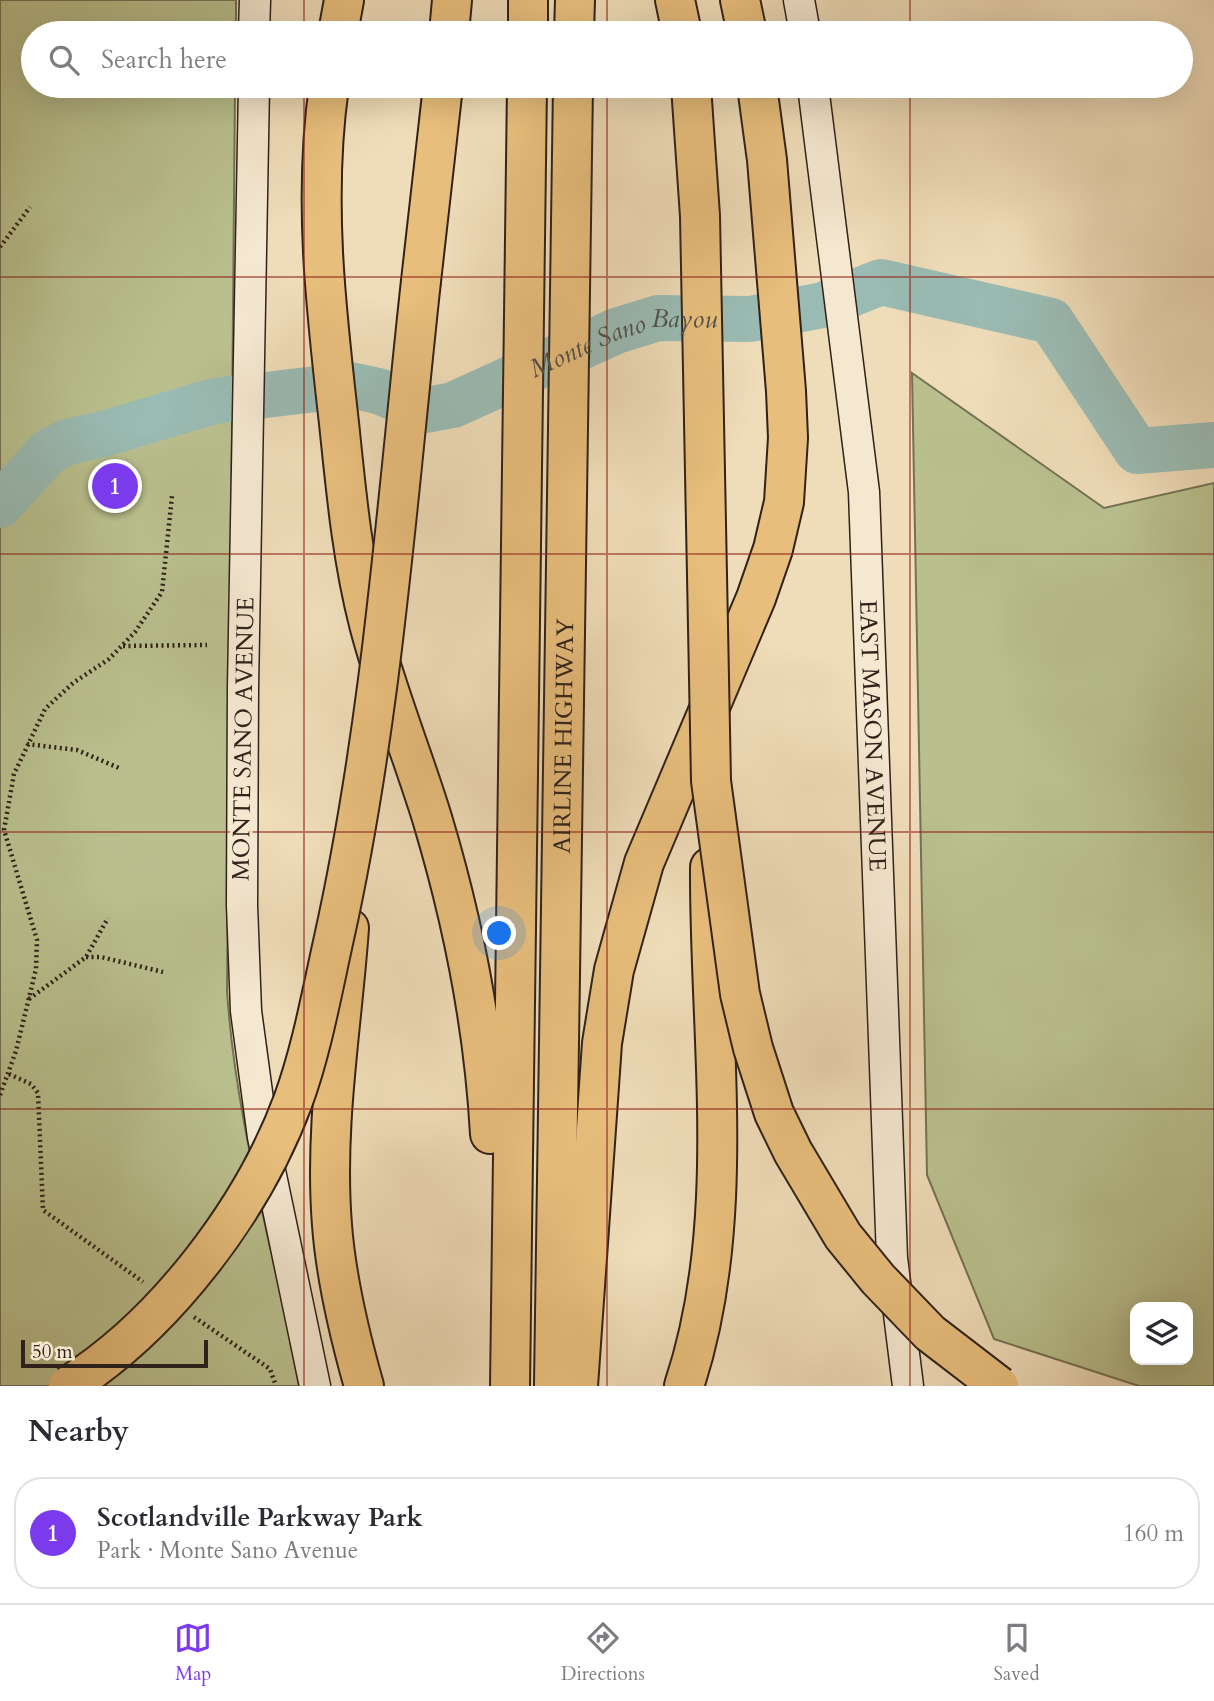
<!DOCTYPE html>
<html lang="en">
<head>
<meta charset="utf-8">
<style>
  :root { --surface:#fff; --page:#f2f2f3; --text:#2b2b33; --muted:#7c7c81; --line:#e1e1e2; --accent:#7c3aed }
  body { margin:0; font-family:Cardo,serif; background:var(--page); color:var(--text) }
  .controls { position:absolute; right:21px; bottom:21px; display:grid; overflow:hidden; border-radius:14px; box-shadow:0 7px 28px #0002 }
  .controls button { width:63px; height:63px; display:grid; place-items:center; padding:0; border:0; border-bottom:2px solid var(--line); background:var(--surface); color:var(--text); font:35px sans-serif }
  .scale { position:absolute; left:21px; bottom:18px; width:187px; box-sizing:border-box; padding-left:7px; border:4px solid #30221b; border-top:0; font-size:19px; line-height:24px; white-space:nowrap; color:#30221b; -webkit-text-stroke:5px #f5e8d1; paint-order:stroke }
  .you { position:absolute; left:500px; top:934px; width:24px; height:24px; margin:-18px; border:5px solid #fff; border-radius:50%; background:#1a73e8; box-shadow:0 0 0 10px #1a73e833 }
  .badge { display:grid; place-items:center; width:46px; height:46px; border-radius:50%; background:var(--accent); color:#fff; font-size:23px; font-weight:700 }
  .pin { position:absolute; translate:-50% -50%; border:4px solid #fff; box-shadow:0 2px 7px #0006 }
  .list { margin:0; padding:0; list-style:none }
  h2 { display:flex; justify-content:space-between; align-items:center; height:91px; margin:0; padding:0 28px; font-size:30px }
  h2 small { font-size:23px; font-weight:400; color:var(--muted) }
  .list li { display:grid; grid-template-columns:46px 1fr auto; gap:21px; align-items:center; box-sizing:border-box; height:112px; margin:0 14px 14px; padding:0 14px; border:2px solid var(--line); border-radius:28px }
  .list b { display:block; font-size:26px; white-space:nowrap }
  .list p { margin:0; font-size:23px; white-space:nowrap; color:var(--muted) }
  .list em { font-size:23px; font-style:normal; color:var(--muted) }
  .icon { flex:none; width:38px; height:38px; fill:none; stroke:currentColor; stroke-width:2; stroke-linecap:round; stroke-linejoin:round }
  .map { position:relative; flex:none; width:1214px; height:1386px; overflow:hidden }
  .search { position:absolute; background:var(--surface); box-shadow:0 7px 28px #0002; left:21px; right:21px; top:21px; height:77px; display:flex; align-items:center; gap:18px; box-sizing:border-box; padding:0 24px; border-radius:38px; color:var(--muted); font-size:26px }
  .sheet { height:217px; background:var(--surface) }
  nav { display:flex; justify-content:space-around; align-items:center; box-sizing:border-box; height:98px; border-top:2px solid var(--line); background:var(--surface); font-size:19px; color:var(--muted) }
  nav a { display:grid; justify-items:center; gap:4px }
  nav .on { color:var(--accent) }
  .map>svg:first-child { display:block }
</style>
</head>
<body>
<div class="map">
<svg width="1214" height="1386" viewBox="0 0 1214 1386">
  <rect width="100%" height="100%" fill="#efdcb8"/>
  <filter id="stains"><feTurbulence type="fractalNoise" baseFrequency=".00286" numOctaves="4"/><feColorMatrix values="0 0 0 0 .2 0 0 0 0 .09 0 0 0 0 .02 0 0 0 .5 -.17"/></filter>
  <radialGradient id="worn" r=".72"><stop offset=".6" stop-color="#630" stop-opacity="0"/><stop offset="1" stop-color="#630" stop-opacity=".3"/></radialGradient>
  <!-- green -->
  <g fill="#b9c08e" stroke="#747154" stroke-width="2" fill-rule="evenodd">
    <path d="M0,0h236v33h-203v53h202l-8,905c9,135 48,263 72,395h-299z"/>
    <path d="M912,373l192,135 110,-25v903h-75l-145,-47 -67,-164zM1188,1307v53h-53v-53z"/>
  </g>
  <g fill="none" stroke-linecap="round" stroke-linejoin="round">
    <!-- river -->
    <path stroke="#9abbb3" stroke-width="46" id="s1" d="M0,505l48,-53 19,-10 36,-8 111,-33 136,-16 28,6 48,19 27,-5 163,-74 42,-13 92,1 73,-14 58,-23 170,39 86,130 77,-6"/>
    <defs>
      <g id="secondary">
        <polyline points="799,0 805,33"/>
        <polyline points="254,33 255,0"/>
        <polyline points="254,86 243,687 242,905 246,1011 263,1137 315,1386"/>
        <path id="s2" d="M813,86l51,406 28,766 16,128"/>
      </g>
      <g id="highway">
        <polyline points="675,0 682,33"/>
        <polyline points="740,0 747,33"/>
        <polyline points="338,33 344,0"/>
        <polyline points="449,33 452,0"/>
        <polyline points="528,33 528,0"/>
        <polyline points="574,33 575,0"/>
        <path d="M329,86c-16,113 -3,224 10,337 7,67 13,135 30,201 17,66 43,129 63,194 31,103 52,208 58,316"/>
        <polyline points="691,86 700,216"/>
        <polyline points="421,281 443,86"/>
        <path d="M349,928c-7,99 -25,197 -17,297 4,54 17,108 32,161"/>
        <path id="s3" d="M554,1384l19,-1298"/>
        <polyline points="510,1386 527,86"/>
        <polyline points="578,1386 602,1043 614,970 644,863 756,598 773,549 784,502 788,438 786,391 767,160 757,86"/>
        <path d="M684,1386c55,-165 25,-348 26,-519"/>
      </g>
    </defs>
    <!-- secondary casing -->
    <use href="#secondary" stroke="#30221b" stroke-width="33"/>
    <!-- highway casing -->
    <use href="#highway" stroke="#30221b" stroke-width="42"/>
    <!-- path -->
    <g stroke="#30221b" stroke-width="4.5" stroke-dasharray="2 3.5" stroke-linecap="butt">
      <polyline points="0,247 30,207"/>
      <polyline points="123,646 207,645"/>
      <polyline points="27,744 77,750 119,768"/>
      <polyline points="86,957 101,957 163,972"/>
      <polyline points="29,999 86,957 108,918"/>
      <polyline points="9,1074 31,1084 38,1093 43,1210 143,1282"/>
      <polyline points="0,1095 16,1051 36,969 37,940 4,830 14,774 45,709 73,683 109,659 135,632 162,592 172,496"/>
      <polyline points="194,1317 270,1369 276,1386"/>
    </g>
    <!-- secondary -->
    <use href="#secondary" stroke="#f5e8d1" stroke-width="30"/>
    <!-- highway -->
    <use href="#highway" stroke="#e8be7c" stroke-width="38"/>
    <defs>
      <g id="highway-bridge">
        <polyline points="700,216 711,781 740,994 753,1048 774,1113 793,1152 843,1236 878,1279 930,1333 999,1386"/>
        <path d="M68,1386c97,-61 185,-177 225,-285 19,-52 29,-109 41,-163 48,-216 63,-438 87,-657"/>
      </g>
    </defs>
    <!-- highway-bridge casing -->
    <use href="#highway-bridge" stroke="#30221b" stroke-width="42" stroke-linecap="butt"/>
    <!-- highway-bridge -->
    <use href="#highway-bridge" stroke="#e8be7c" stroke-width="38"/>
  </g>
  <!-- grid -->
  <path fill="none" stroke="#8f2418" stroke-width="2" stroke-opacity="0.55" d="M304,0v33M607,0v33M910,0v33M304,86v1300M607,86v1300M910,86v1300M0,277h1214M0,554h1214M0,832h1214M0,1109h1214"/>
  <g text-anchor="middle" stroke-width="6" stroke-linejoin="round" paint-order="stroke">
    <!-- street labels -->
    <g font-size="24" fill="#30221b" stroke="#f5e8d1">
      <text dy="8" stroke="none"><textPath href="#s2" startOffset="653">EAST MASON AVENUE</textPath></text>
      <text dy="8" stroke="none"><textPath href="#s3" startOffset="648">AIRLINE HIGHWAY</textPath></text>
      <text transform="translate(243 739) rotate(-89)" y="8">MONTE SANO AVENUE</text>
    </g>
    <!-- water labels -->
    <g font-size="26" font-style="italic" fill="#505049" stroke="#f5e8d1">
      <text dy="9" stroke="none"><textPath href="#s1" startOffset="674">Monte Sano Bayou</textPath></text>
    </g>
  </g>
  <rect width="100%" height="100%" filter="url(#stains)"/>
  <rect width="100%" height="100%" fill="url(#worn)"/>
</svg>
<div class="controls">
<button><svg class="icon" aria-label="layers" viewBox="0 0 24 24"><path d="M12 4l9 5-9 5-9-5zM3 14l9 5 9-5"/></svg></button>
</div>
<div class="scale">50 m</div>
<div class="you"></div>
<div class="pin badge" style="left:115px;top:486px">1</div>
<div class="search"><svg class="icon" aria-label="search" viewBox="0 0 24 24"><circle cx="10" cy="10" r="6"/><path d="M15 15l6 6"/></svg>Search here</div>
</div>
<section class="sheet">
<h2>Nearby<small></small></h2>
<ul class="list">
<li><span class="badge">1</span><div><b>Scotlandville Parkway Park</b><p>Park · Monte Sano Avenue</p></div><em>160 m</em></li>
</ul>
</section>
<nav>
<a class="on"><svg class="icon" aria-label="map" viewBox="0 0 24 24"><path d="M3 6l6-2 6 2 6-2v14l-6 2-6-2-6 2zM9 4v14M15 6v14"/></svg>Map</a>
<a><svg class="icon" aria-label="directions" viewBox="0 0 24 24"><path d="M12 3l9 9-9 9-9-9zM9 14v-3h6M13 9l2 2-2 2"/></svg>Directions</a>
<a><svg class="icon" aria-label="saved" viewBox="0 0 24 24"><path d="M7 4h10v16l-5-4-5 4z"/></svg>Saved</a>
</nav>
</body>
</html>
